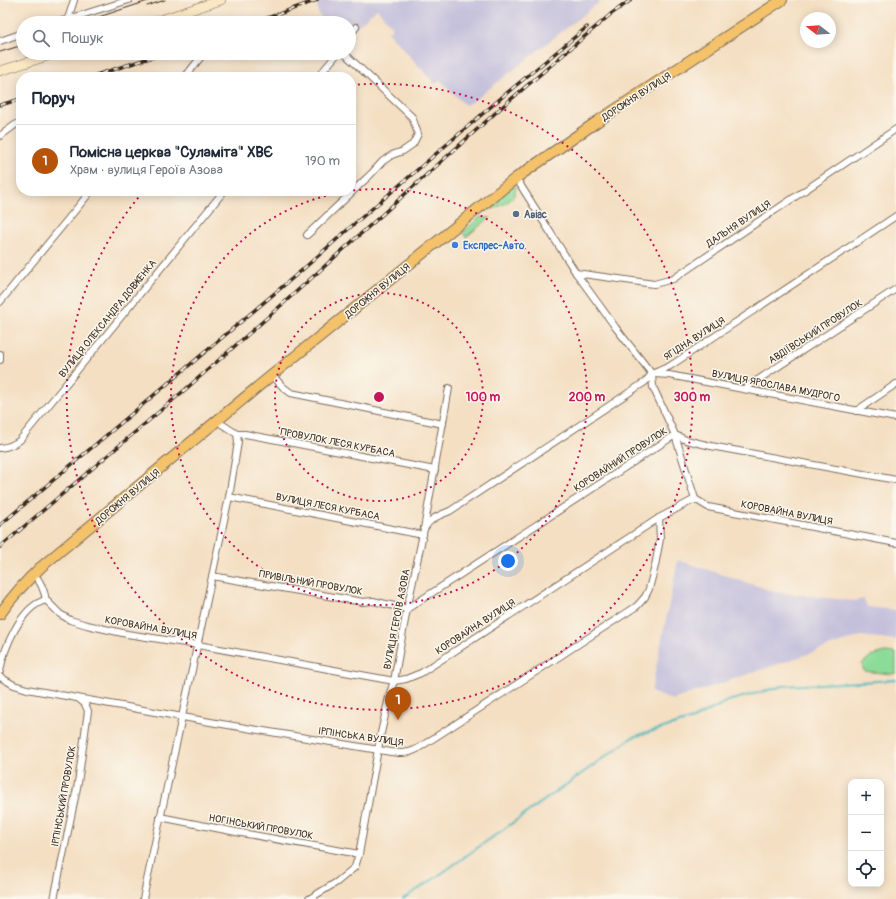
<!DOCTYPE html>
<html lang="uk">
<head>
<meta charset="utf-8">
<style>
  :root { --surface:#fff; --page:#f2f2f3; --text:#1f2937; --muted:#747a83; --line:#e0e1e3; --accent:#b45309 }
  body { margin:0; font-family:Pangolin,sans-serif; background:var(--page); color:var(--text) }
  .controls { position:absolute; right:12px; bottom:12px; display:grid; overflow:hidden; border-radius:8px; box-shadow:0 2px 10px #0003 }
  .controls button { width:36px; height:36px; display:grid; place-items:center; padding:0; border:0; border-bottom:1px solid var(--line); background:var(--surface); color:var(--text); font:20px sans-serif }
  .compass { position:absolute; left:800px; top:12px; width:36px; height:36px; border-radius:50%; background:var(--surface); box-shadow:0 2px 10px #0003; rotate:287deg }
  .you { position:absolute; left:508px; top:561px; width:14px; height:14px; margin:-10px; border:3px solid #fff; border-radius:50%; background:#1a73e8; box-shadow:0 0 0 6px #1a73e833 }
  .badge { display:grid; place-items:center; width:26px; height:26px; border-radius:50%; background:var(--accent); color:#fff; font-size:13px; font-weight:700 }
  .pin { position:absolute; translate:-50% -33px; filter:drop-shadow(0 1px 2px #0008) }
  .pin::after { content:''; position:absolute; top:21px; width:14px; height:12px; background:inherit; clip-path:polygon(0 0,100% 0,50% 100%) }
  .list { margin:0; padding:0; list-style:none }
  h2 { display:flex; justify-content:space-between; align-items:center; height:52px; margin:0; padding:0 16px; font-size:17px }
  h2 small { font-size:13px; font-weight:400; color:var(--muted) }
  .list li { display:grid; grid-template-columns:26px 1fr auto; gap:12px; align-items:center; box-sizing:border-box; height:72px; padding:0 16px; border-top:1px solid var(--line) }
  .list b { display:block; font-size:15px; white-space:nowrap }
  .list p { margin:0; font-size:13px; white-space:nowrap; color:var(--muted) }
  .list em { font-size:13px; font-style:normal; color:var(--muted) }
  .icon { flex:none; width:22px; height:22px; fill:none; stroke:currentColor; stroke-width:2; stroke-linecap:round; stroke-linejoin:round }
  .map { position:relative; flex:none; width:896px; height:899px; overflow:hidden }
  .search { position:absolute; background:var(--surface); box-shadow:0 2px 10px #0003; left:16px; top:16px; width:340px; height:44px; display:flex; align-items:center; gap:10px; box-sizing:border-box; padding:0 14px; border-radius:22px; color:var(--muted); font-size:15px }
  .panel { position:absolute; background:var(--surface); box-shadow:0 2px 10px #0003; left:16px; top:72px; width:340px; height:124px; border-radius:16px }
  .map>svg:first-child { display:block }
</style>
</head>
<body>
<div class="map">
<svg width="896" height="899" viewBox="0 0 896 899">
  <rect width="100%" height="100%" fill="#fbf7ec"/>
  <filter id="ink" filterUnits="userSpaceOnUse"><feTurbulence type="fractalNoise" baseFrequency=".025" numOctaves="2"/><feDisplacementMap in="SourceGraphic" scale="8" xChannelSelector="R" yChannelSelector="G"/><feConvolveMatrix kernelMatrix="1 2 1 2 8 2 1 2 1" color-interpolation-filters="sRGB"/></filter>
  <filter id="wash" filterUnits="userSpaceOnUse"><feTurbulence type="fractalNoise" baseFrequency=".012" numOctaves="4" result="noise"/><feDisplacementMap in="SourceGraphic" scale="16" xChannelSelector="R" yChannelSelector="G"/><feGaussianBlur stdDeviation="0.9" result="paint"/><feColorMatrix in="noise" values="0 0 0 0 0 0 0 0 0 0 0 0 0 0 0 0 0 1.4 0 .05"/><feComposite in="paint" operator="in"/></filter>
  <g filter="url(#wash)">
    <rect width="100%" height="100%" fill="#f4dfc3"/>
    <!-- industrial -->
    <g fill="#c4c0db">
      <polygon points="326,0 602,0 475,100 465,105 440,80 435,84 388,32 393,27 377,9 349,33 349,23 326,23 318,13 317,3"/>
      <polygon points="678,560 775,592 854,601 864,599 867,607 896,610 896,640 861,636 672,700 651,692"/>
    </g>
    <!-- green -->
    <g fill="#8cdb99" stroke="#64825c">
      <path d="M514,184l2,2c0,19 -24,23 -38,26z"/>
      <polygon points="480,217 491,218 488,219 466,237 463,232"/>
      <polygon points="885,652 896,653 896,673 891,674 864,671 862,664 871,656"/>
    </g>
    <g fill="none" stroke-linecap="round" stroke-linejoin="round">
      <!-- stream -->
      <polyline stroke="#49b8c0" stroke-width="2" points="403,899 438,876 605,757 633,737 693,719 728,701 783,686 896,680"/>
    </g>
  </g>
  <g filter="url(#ink)">
    <g fill="none" stroke-linecap="round" stroke-linejoin="round">
      <defs>
        <g id="minor">
          <polyline points="68,19 74,0"/>
          <polyline points="56,23 129,0"/>
          <polyline points="349,37 356,27"/>
          <polyline points="0,41 23,33"/>
          <polyline points="185,77 204,53"/>
          <polyline points="318,77 338,53"/>
          <polyline points="0,136 15,125 21,122"/>
          <polyline points="516,178 576,273 616,328 652,374 653,387 675,435 695,499"/>
          <polyline points="307,235 371,174 383,161 392,155 403,151 413,144 418,134 412,117 344,53"/>
          <polyline points="576,273 654,284 673,279 896,129"/>
          <polyline points="0,302 91,191"/>
          <polyline points="0,354 0,360"/>
          <polyline points="654,374 669,375 896,418"/>
          <polyline points="272,375 283,387 291,393 443,424"/>
          <polyline points="744,389 896,289"/>
          <polyline points="856,411 896,384"/>
          <polyline points="237,434 245,434 435,470"/>
          <path d="M0,448c8,-1 14,-3 20,-8l204,-249"/>
          <polyline points="229,497 423,535"/>
          <path d="M424,529c6,-11 14,-13 26,-18l195,-129 7,-8 18,-8 226,-150"/>
          <path d="M34,574c7,8 10,15 12,26"/>
          <polyline points="212,576 363,602 373,601 407,609 675,435 686,440 711,446 896,480"/>
          <polyline points="46,600 60,614 70,620 87,625 127,634 198,645 394,681 406,679 421,673 659,518 695,499 708,507 896,543"/>
          <path d="M0,671c4,-23 21,-65 46,-71"/>
          <path d="M0,677l14,8 13,4 189,34 163,27c14,2 25,6 38,-1l220,-143 8,-9 4,-8 6,-23 5,-27 -1,-21"/>
          <polyline points="160,817 236,832 359,854"/>
          <polyline points="54,899 78,783 88,711 85,704 79,699"/>
          <polyline points="143,899 229,497 238,442 237,434 217,421"/>
          <polyline points="309,899 337,882 355,867 359,854 381,733 390,693 394,681 407,609 424,529 449,388"/>
        </g>
        <g id="secondary">
          <polyline points="151,23 221,0"/>
          <polyline points="0,71 57,53"/>
        </g>
        <path id="primary" d="M0,614c12,-17 26,-33 41,-47l231,-192 244,-197 82,-57 184,-121"/>
      </defs>
      <!-- minor casing -->
      <use href="#minor" stroke="#7c6958" stroke-width="8"/>
      <!-- secondary casing -->
      <use href="#secondary" stroke="#7c6958" stroke-width="10"/>
      <!-- primary casing -->
      <use href="#primary" stroke="#7c6958" stroke-width="12"/>
      <!-- minor -->
      <use href="#minor" stroke="#fff" stroke-width="6"/>
      <!-- secondary -->
      <use href="#secondary" stroke="#fae7c3" stroke-width="9"/>
      <!-- primary -->
      <use href="#primary" stroke="#f3c26a" stroke-width="10"/>
      <!-- tram -->
      <g stroke="#3b2a1e" stroke-width="1">
        <polyline points="147,6 165,0"/>
        <polyline points="80,23 151,0"/>
        <polyline points="0,52 23,45"/>
      </g>
      <defs>
        <g id="rail">
          <polyline points="254,23 317,0"/>
          <polyline points="90,77 165,53"/>
          <polyline points="0,105 21,99"/>
          <polyline points="0,525 301,271 353,225 508,92 587,27"/>
          <polyline points="0,547 187,388 277,309 502,107 611,14 631,0"/>
        </g>
      </defs>
      <!-- rail casing -->
      <use href="#rail" stroke="#3b2a1e" stroke-width="3.5"/>
      <!-- rail -->
      <use href="#rail" stroke="#fbf7ec" stroke-width="2" stroke-dasharray="6" stroke-linecap="butt"/>
    </g>
  </g>
  <!-- distance rings -->
  <g fill="none" stroke="#c2185b" stroke-width="2" stroke-dasharray="2 4">
    <circle cx="379" cy="397" r="104"/>
    <circle cx="379" cy="397" r="208"/>
    <path d="M352 85A313 313 0 1 1 143 192"/>
  </g>
  <!-- markers -->
  <circle fill="#5c6f8a" stroke="#fbf7ec" stroke-width="1.5" cx="516" cy="214" r="4"/>
  <circle fill="#3f7fe0" stroke="#fbf7ec" stroke-width="1.5" cx="455" cy="245" r="4"/>
  <g text-anchor="middle" stroke-width="3" stroke-linejoin="round" paint-order="stroke">
    <!-- street labels -->
    <g font-size="10" fill="#3b2a1e" stroke="#fbf7ec">
      <text transform="translate(636 96) rotate(-33)" y="4">ДОРОЖНЯ ВУЛИЦЯ</text>
      <text transform="translate(738 223) rotate(-34)" y="4">ДАЛЬНЯ ВУЛИЦЯ</text>
      <text transform="translate(377 290) rotate(-39)" y="4">ДОРОЖНЯ ВУЛИЦЯ</text>
      <text transform="translate(107 318) rotate(-51)" y="4">ВУЛИЦЯ ОЛЕКСАНДРА ДОВЖЕНКА</text>
      <text transform="translate(815 331) rotate(-33)" y="4">АВДІЇВСЬКИЙ ПРОВУЛОК</text>
      <text transform="translate(694 338) rotate(-33)" y="4">ЯГІДНА ВУЛИЦЯ</text>
      <text transform="translate(776 385) rotate(11)" y="4">ВУЛИЦЯ ЯРОСЛАВА МУДРОГО</text>
      <text transform="translate(338 442) rotate(11)" y="4">ПРОВУЛОК ЛЕСЯ КУРБАСА</text>
      <text transform="translate(620 459) rotate(-33)" y="4">КОРОВАЙНИЙ ПРОВУЛОК</text>
      <text transform="translate(127 496) rotate(-40)" y="4">ДОРОЖНЯ ВУЛИЦЯ</text>
      <text transform="translate(328 506) rotate(11)" y="4">ВУЛИЦЯ ЛЕСЯ КУРБАСА</text>
      <text transform="translate(787 512) rotate(11)" y="4">КОРОВАЙНА ВУЛИЦЯ</text>
      <text transform="translate(311 582) rotate(10)" y="4">ПРИВІЛЬНИЙ ПРОВУЛОК</text>
      <text transform="translate(396 619) rotate(-79)" y="4">ВУЛИЦЯ ГЕРОЇВ АЗОВА</text>
      <text transform="translate(475 626) rotate(-33)" y="4">КОРОВАЙНА ВУЛИЦЯ</text>
      <text transform="translate(151 627) rotate(10)" y="4">КОРОВАЙНА ВУЛИЦЯ</text>
      <text transform="translate(361 736) rotate(8)" y="4">ІРПІНСЬКА ВУЛИЦЯ</text>
      <text transform="translate(63 796) rotate(-80)" y="4">ІРПІНСЬКИЙ ПРОВУЛОК</text>
      <text transform="translate(261 826) rotate(10)" y="4">НОГІНСЬКИЙ ПРОВУЛОК</text>
    </g>
    <!-- service labels -->
    <g font-size="10" font-weight="bold" fill="#4e5e75" stroke="#fbf7ec" text-anchor="start">
      <text x="524" y="218">Авіас</text>
    </g>
    <!-- shop labels -->
    <g font-size="10" font-weight="bold" fill="#366cbe" stroke="#fbf7ec" text-anchor="start">
      <text x="463" y="249">Експрес-Авто</text>
    </g>
  </g>
  <circle cx="379" cy="397" r="6" fill="#c2185b" stroke="#fbf7ec" stroke-width="2"/>
  <g font-size="12" text-anchor="middle" font-weight="bold" fill="#c2185b" stroke="#fbf7ec" stroke-width="3" stroke-linejoin="round" paint-order="stroke">
    <text x="483" y="401">100 m</text>
    <text x="587" y="401">200 m</text>
    <text x="692" y="401">300 m</text>
  </g>
</svg>
<div class="controls">
<button>+</button>
<button>−</button>
<button><svg class="icon" aria-label="locate" viewBox="0 0 24 24"><circle cx="12" cy="12" r="6"/><path d="M12 2v4M12 18v4M2 12h4M18 12h4"/></svg></button>
</div>
<svg class="compass" viewBox="-18 -18 36 36"><path d="M0-13l5 13h-10z" fill="#e53935"/><path d="M0 13l5-13h-10z" fill="#747a83"/></svg>
<div class="you"></div>
<div class="pin badge" style="left:398px;top:720px">1</div>
<div class="search"><svg class="icon" aria-label="search" viewBox="0 0 24 24"><circle cx="10" cy="10" r="6"/><path d="M15 15l6 6"/></svg>Пошук</div>
<section class="panel">
<h2>Поруч<small></small></h2>
<ul class="list">
<li><span class="badge">1</span><div><b>Помісна церква &quot;Суламіта&quot; ХВЄ</b><p>Храм · вулиця Героїв Азова</p></div><em>190 m</em></li>
</ul>
</section>
</div>
</body>
</html>
